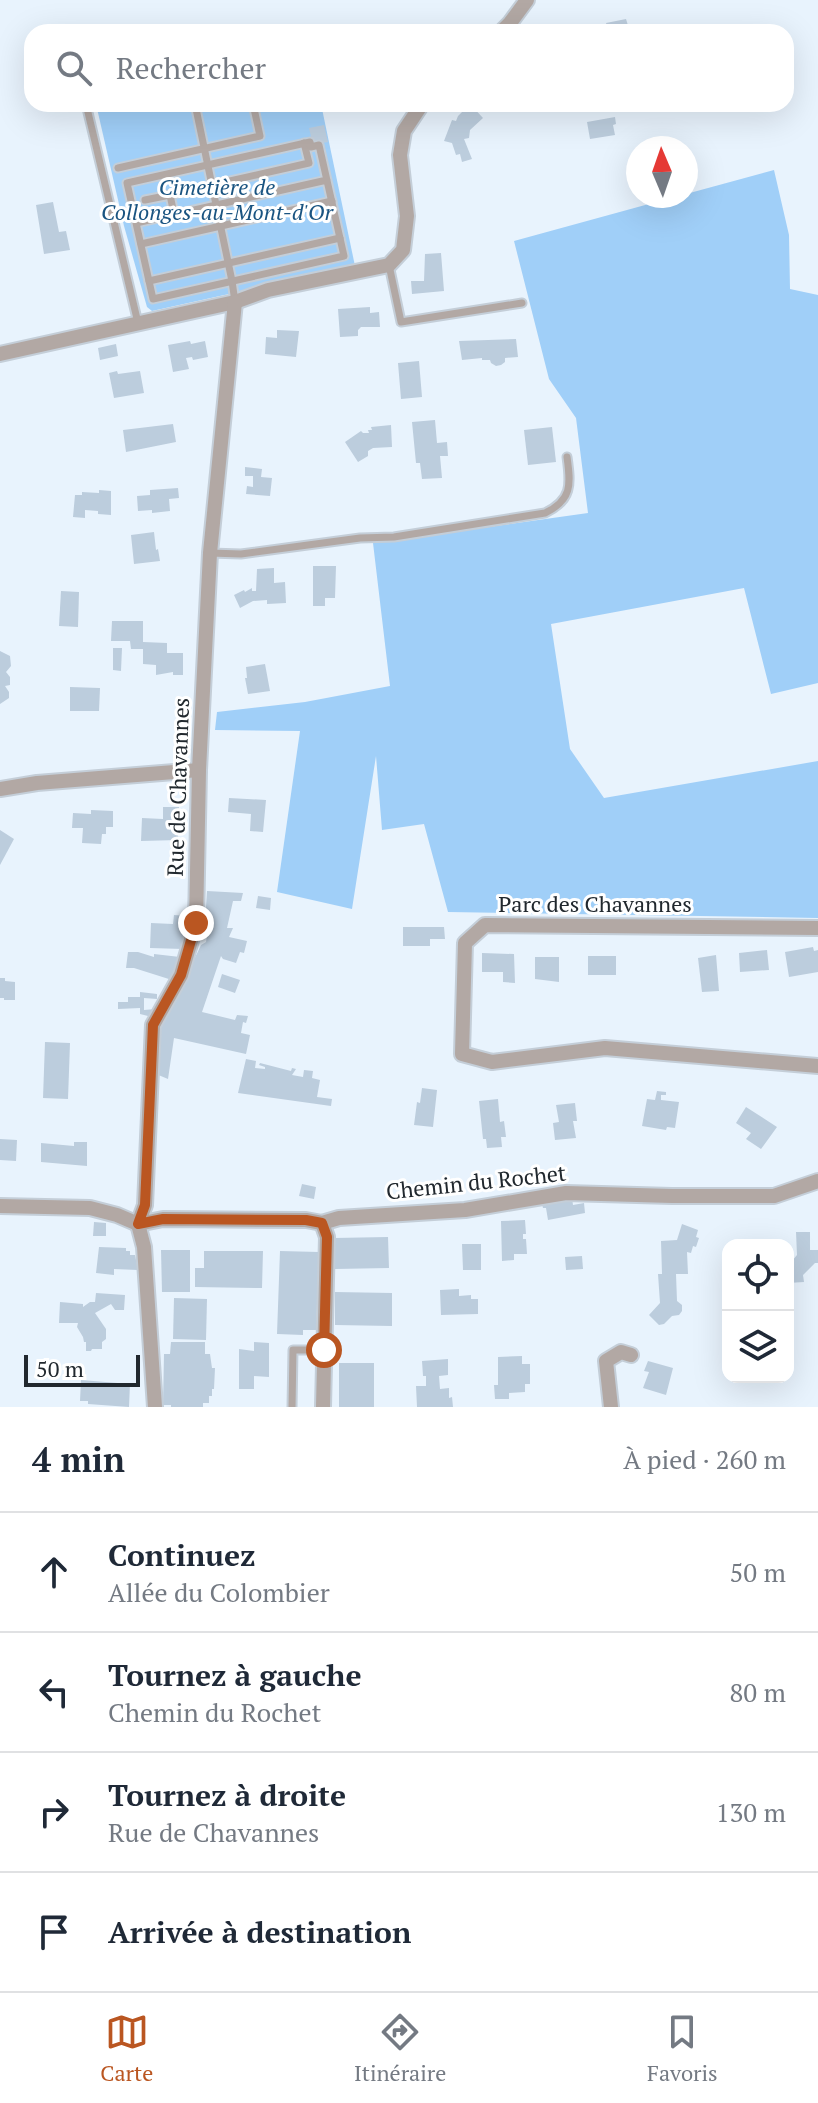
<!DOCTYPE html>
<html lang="fr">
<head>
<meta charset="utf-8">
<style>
  :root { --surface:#fff; --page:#f2f2f3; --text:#1f2937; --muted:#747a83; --line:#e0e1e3; --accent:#ba5621 }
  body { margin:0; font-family:"PT Serif",serif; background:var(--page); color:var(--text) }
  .controls { position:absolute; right:24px; bottom:24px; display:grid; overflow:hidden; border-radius:16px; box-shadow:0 8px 32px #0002 }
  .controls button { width:72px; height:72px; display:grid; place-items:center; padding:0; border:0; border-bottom:2px solid var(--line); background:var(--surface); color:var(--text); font:40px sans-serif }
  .compass { position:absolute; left:626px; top:136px; width:72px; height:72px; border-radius:50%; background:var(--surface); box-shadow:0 8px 32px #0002; rotate:358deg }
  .scale { position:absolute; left:24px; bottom:20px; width:116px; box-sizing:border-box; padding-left:8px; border:4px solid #21282e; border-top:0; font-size:22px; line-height:28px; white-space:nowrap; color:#21282e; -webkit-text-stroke:6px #fff; paint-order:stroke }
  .stop { position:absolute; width:24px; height:24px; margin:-18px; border:6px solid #ba5621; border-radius:50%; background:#fff }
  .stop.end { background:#ba5621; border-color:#fff; box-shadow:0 2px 8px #0008 }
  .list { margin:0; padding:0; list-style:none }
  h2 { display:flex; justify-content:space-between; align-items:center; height:104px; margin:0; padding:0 32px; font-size:34px }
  h2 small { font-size:26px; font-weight:400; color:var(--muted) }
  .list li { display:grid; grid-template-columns:52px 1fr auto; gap:24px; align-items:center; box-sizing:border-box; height:120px; padding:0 32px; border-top:2px solid var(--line) }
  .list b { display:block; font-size:30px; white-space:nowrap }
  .list p { margin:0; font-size:26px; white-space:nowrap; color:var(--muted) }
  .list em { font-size:26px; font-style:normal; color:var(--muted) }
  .icon { flex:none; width:44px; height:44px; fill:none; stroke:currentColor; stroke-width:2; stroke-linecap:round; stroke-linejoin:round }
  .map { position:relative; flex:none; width:818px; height:1407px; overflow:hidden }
  .search { position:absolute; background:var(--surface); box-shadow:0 8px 32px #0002; left:24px; right:24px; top:24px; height:88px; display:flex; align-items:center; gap:20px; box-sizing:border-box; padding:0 28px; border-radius:24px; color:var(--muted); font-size:30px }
  .sheet { height:584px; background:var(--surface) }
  nav { display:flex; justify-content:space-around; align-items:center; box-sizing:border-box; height:112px; border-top:2px solid var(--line); background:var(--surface); font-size:22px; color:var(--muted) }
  nav a { display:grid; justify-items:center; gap:4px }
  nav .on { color:var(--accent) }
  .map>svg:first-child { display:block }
</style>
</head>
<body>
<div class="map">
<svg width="818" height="1407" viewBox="0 0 818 1407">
  <rect width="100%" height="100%" fill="#e8f3fd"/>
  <!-- green -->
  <g fill="#a0cff8">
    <polygon points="96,104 321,104 355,266 152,311 147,307 124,226"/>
    <polygon points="774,170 789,235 790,289 818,295 818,683 771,694 744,588 551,624 570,749 604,798 818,761 818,918 448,912 424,824 382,830 376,756 352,909 277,892 300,731 215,730 217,712 305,702 390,686 373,543 588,513 576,418 549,379 514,241 678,196 686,196 686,194"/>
  </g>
  <!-- building -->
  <g fill="#bccddd">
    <polygon points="626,19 630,32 609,32 606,23"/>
    <polygon points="470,104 483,118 470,130 469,138 464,139 472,159 462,162 460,154 456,155 452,143 444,141 452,120 456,121 458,116"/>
    <polygon points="615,117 616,124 613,125 615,135 590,139 587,122"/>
    <polygon points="324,125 328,142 313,145 309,128"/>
    <polygon points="53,202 59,232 66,231 70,250 44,254 36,205"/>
    <polygon points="441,253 444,291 412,294 411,281 424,281 425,254"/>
    <polygon points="370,307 370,313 379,312 380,327 361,327 358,330 358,336 340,337 338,309"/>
    <polygon points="277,330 299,331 296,357 265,354 266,337 277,338"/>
    <polygon points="516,339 518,357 505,358 505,362 501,365 496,366 491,363 490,360 482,360 482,358 462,360 459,341"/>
    <polygon points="190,341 191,344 205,341 208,357 193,360 192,357 186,358 189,369 173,372 168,345"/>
    <polygon points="116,344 118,356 100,360 98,348"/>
    <polygon points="419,361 422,397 401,399 398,363"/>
    <polygon points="117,371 118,374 140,371 144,393 114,398 109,373"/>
    <polygon points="435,420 437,443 447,442 448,456 440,456 442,478 422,479 420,463 416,463 412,422"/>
    <polygon points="173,424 176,442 126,452 123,430"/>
    <polygon points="391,425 392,447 373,448 368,451 368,456 358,462 345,442 361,431 363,433 369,433 368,430 372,430 371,427"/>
    <polygon points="552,427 556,462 528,465 524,430"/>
    <polygon points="245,467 262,469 261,477 272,478 270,496 246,494 247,486 253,487 253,476 245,476"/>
    <polygon points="178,488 179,498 169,499 170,511 152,513 152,510 138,511 137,496 150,495 150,490"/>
    <polygon points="99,490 111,491 111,515 98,514 98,511 85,510 85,518 73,517 75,495 82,495 82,492 99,493"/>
    <polygon points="154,532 156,550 158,549 160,561 134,564 131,535"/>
    <polygon points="313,566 336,566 335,598 325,598 325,606 313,606"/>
    <polygon points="274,568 274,583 285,582 286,603 267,604 267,600 253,601 240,608 234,595 244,590 245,592 252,588 252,591 256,591 257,569"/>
    <polygon points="61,591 79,592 78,627 59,626"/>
    <polygon points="112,621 143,621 143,642 167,643 167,653 183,653 183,675 173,675 173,672 156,675 156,665 143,664 143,649 131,649 130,641 111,641"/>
    <polygon points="113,648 122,648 121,671 113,670"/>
    <polygon points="0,651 10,656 11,666 6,672 10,677 10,685 5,686 9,692 9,698 0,704"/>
    <polygon points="265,664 270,691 248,694 245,678 247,678 246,667"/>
    <polygon points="70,687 100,688 99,711 70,711"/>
    <polygon points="229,798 266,800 263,832 250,831 251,814 228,812"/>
    <polygon points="163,807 179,807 178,840 141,841 142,818 163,819"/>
    <polygon points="91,810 113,811 113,827 106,827 106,834 102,834 101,844 82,843 83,828 72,828 73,813 91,814"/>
    <polygon points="0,830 14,839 0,865"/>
    <polygon points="207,891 243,893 241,901 233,901 227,928 233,928 229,937 247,941 244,953 240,952 236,963 223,959 221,956 202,1012 235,1020 237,1015 248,1016 246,1023 243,1022 241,1033 250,1035 246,1054 174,1038 168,1079 156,1074 158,1035 167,1010 174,1002 201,945 206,942 209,923 205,922"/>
    <polygon points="258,896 271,898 270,910 256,908"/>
    <polygon points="174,915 190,916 183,949 150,948 151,923 173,924"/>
    <polygon points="403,927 444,927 445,939 430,939 430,946 403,946"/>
    <polygon points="813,947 814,951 818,950 818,972 789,977 785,952"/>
    <polygon points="767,950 769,970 740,972 739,953"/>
    <polygon points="128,952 138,952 154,957 154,954 180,957 172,980 134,968 126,968"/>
    <polygon points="482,953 514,954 515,983 503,982 503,972 482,972"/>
    <polygon points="716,955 719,991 702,992 698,958"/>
    <rect x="588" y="956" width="28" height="19"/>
    <polygon points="535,957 559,957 559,982 535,979"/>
    <polygon points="222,974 240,980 235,993 218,987"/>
    <polygon points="0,978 5,978 5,981 15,982 15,1000 4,1000 4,998 0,998"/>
    <polygon points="140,992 157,994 157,999 144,998 144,1010 156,1009 152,1017 140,1014 140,1008 118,1009 118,1002 128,1002 128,997 140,997"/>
    <polygon points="45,1042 70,1043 68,1099 43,1098"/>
    <polygon points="246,1059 256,1061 255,1068 265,1069 265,1067 259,1065 260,1063 291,1071 292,1068 296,1069 292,1075 303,1077 304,1070 313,1071 312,1078 320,1080 317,1097 332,1099 331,1106 238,1093"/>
    <polygon points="422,1088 437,1090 433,1127 414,1125 417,1102 420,1103"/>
    <polygon points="657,1091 666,1092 666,1095 661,1095 661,1100 679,1102 675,1128 667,1127 666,1130 642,1126 647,1099 655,1100"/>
    <polygon points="498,1099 500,1122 504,1121 506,1137 501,1137 502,1147 487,1148 486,1139 483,1139 479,1101"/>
    <polygon points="575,1103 577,1121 573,1121 576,1138 555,1140 553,1123 559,1122 556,1105"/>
    <polygon points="746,1107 777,1127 761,1149 746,1139 751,1133 736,1123"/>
    <polygon points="0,1139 17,1140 16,1161 0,1160"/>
    <polygon points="74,1142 87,1142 87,1166 41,1162 41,1143 74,1146"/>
    <polygon points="302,1184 316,1187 314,1199 299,1196"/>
    <polygon points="572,1198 573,1205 584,1203 585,1213 548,1220 546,1208 543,1208 542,1204"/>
    <polygon points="525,1220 526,1234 523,1234 523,1239 526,1239 527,1254 514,1254 514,1260 502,1261 501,1221"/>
    <polygon points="94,1222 106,1223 106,1236 93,1236"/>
    <polygon points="682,1224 698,1230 696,1237 699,1238 696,1247 693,1246 691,1253 687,1252 688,1274 676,1274 677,1301 682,1305 682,1311 679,1315 672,1316 664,1324 659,1325 649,1315 660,1303 658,1274 662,1274 661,1241 677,1240"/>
    <polygon points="796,1232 810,1232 810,1250 818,1250 818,1263 815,1263 803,1275 804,1282 788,1283 788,1261 792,1261 797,1255"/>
    <polygon points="388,1237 389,1268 335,1269 334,1238"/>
    <polygon points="462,1244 481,1244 481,1270 463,1270"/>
    <polygon points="99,1247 126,1248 126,1251 130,1251 130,1255 135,1255 138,1270 114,1269 114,1275 96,1273"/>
    <polygon points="161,1250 190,1250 190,1292 162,1292"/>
    <polygon points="204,1251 263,1251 262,1288 195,1287 195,1268 204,1268"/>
    <polygon points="280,1251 319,1252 316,1330 303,1330 303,1335 277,1334"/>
    <polygon points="582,1256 583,1269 566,1270 565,1257"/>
    <polygon points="459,1289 459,1296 471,1295 471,1299 478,1299 478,1314 441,1315 440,1290"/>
    <polygon points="335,1292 392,1293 392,1326 335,1325"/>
    <polygon points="96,1293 125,1295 124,1310 115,1310 111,1304 95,1313 106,1329 106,1339 102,1342 102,1349 92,1349 91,1351 86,1351 86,1342 84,1342 83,1337 77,1327 78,1323 59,1323 60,1302 83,1304 83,1307 90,1302 95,1302"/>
    <polygon points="174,1298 207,1299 206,1340 173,1339"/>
    <polygon points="171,1342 205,1342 205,1354 210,1354 212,1368 215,1368 214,1389 212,1389 212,1396 209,1396 209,1403 203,1403 203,1407 171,1407 171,1405 163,1405 164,1354 170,1354"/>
    <polygon points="254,1342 269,1343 269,1377 254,1376 254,1389 239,1389 239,1349 254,1351"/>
    <polygon points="522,1356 522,1364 530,1364 530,1384 525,1384 525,1392 509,1393 509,1399 495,1399 494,1385 498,1385 498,1357"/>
    <polygon points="448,1359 448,1375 439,1376 440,1389 449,1388 449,1398 452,1397 453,1407 417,1407 416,1386 426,1386 426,1376 423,1376 422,1361"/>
    <polygon points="648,1361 673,1368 666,1395 643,1388 649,1372 644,1371"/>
    <rect x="339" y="1363" width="35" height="44"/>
    <polygon points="81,1380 130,1384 129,1407 88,1404 88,1401 80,1401"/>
  </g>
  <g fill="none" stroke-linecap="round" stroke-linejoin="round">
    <defs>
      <g id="lane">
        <polyline points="86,104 138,323"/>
        <polyline points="195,104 232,281 235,302"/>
        <polyline points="118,168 260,136 253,104"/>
        <polyline points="212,185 309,163 304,143"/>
        <polyline points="170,195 200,188"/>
        <polyline points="145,200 170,195 174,214"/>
        <polyline points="136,223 127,183 310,142 311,147 319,145 344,256 153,299 136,223 327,180"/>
        <polyline points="141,244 332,201"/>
        <polyline points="389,265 401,322 522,303"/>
        <polyline points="149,281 340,238"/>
        <path d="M210,553l31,1 119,-16 34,-1 151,-24c27,-13 26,-28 22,-56"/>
        <polyline points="292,1407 293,1350 324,1350"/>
      </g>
      <g id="street">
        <polyline points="501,32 510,23 527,0"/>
        <polyline points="0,354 235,302 268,290 389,265 403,250 407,216 400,155 404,131 422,104"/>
        <polyline points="0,789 37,783 199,770"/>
        <polyline points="818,928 485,925 465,943 462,1054 492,1062 605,1048 818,1066"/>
        <polyline points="0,1206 90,1208 117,1215 138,1224"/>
        <polyline points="322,1223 327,1237 323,1407"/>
        <polyline points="138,1224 163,1219 306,1220 322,1223 339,1218 465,1210 566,1193 672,1196 774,1196 818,1181"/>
        <polyline points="155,1407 144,1247 138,1224 145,1205 153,1025 181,975 196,923 199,770 210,553 235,302"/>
        <polyline points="611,1407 606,1361 621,1352 631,1355"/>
      </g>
    </defs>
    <!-- lane casing -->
    <use href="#lane" stroke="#c4ced8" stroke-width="11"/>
    <!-- street casing -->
    <use href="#street" stroke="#c4ced8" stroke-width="18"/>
    <!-- lane -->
    <use href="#lane" stroke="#b2a8a4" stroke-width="7"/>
    <!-- street -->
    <use href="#street" stroke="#b2a8a4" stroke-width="14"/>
  </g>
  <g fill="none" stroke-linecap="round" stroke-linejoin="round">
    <!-- route -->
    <polyline stroke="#ba5621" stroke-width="10" points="196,923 181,975 153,1025 145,1205 138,1224 163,1219 306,1220 322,1223 327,1237 324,1350"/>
  </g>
  <g text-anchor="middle" stroke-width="6" stroke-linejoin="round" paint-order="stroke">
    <!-- park labels -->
    <g font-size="22" font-style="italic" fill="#1a5481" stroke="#fff">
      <text x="217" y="195">Cimetière de<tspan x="217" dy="25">Collonges-au-Mont-d'Or</tspan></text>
    </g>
    <!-- street labels -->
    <g font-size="22" fill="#21282e" stroke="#fff">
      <text transform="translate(178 787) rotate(-88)" y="8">Rue de Chavannes</text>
      <text x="595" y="912">Parc des Chavannes</text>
      <text transform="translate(476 1182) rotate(-6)" y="8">Chemin du Rochet</text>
    </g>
  </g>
</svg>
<div class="controls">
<button><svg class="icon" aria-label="locate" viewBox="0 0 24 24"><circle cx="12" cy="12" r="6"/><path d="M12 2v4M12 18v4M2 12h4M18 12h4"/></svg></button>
<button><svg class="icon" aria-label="layers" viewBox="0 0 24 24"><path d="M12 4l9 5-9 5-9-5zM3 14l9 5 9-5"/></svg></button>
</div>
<svg class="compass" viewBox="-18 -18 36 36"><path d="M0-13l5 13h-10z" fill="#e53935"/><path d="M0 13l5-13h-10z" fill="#747a83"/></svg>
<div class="scale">50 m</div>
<div class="stop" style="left:324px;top:1350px"></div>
<div class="stop end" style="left:196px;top:923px"></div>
<div class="search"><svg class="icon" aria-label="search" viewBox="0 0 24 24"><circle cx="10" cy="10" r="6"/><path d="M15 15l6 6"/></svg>Rechercher</div>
</div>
<section class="sheet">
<h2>4 min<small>À pied · 260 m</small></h2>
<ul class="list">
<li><svg class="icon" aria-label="ahead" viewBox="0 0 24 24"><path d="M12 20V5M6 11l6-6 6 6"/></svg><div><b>Continuez</b><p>Allée du Colombier</p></div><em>50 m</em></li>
<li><svg class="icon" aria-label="left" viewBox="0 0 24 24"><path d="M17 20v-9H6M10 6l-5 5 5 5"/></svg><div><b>Tournez à gauche</b><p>Chemin du Rochet</p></div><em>80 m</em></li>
<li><svg class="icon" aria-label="right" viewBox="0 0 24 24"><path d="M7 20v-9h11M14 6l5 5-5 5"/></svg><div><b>Tournez à droite</b><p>Rue de Chavannes</p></div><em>130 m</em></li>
<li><svg class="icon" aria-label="arrive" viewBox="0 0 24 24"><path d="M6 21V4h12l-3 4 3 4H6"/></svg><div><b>Arrivée à destination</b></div></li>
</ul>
</section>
<nav>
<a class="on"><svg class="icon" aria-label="map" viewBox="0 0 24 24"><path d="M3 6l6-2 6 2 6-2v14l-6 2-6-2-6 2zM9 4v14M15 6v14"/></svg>Carte</a>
<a><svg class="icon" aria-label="directions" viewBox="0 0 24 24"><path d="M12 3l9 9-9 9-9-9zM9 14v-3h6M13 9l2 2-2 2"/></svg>Itinéraire</a>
<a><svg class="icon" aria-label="saved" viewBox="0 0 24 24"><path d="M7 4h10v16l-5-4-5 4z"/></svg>Favoris</a>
</nav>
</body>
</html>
